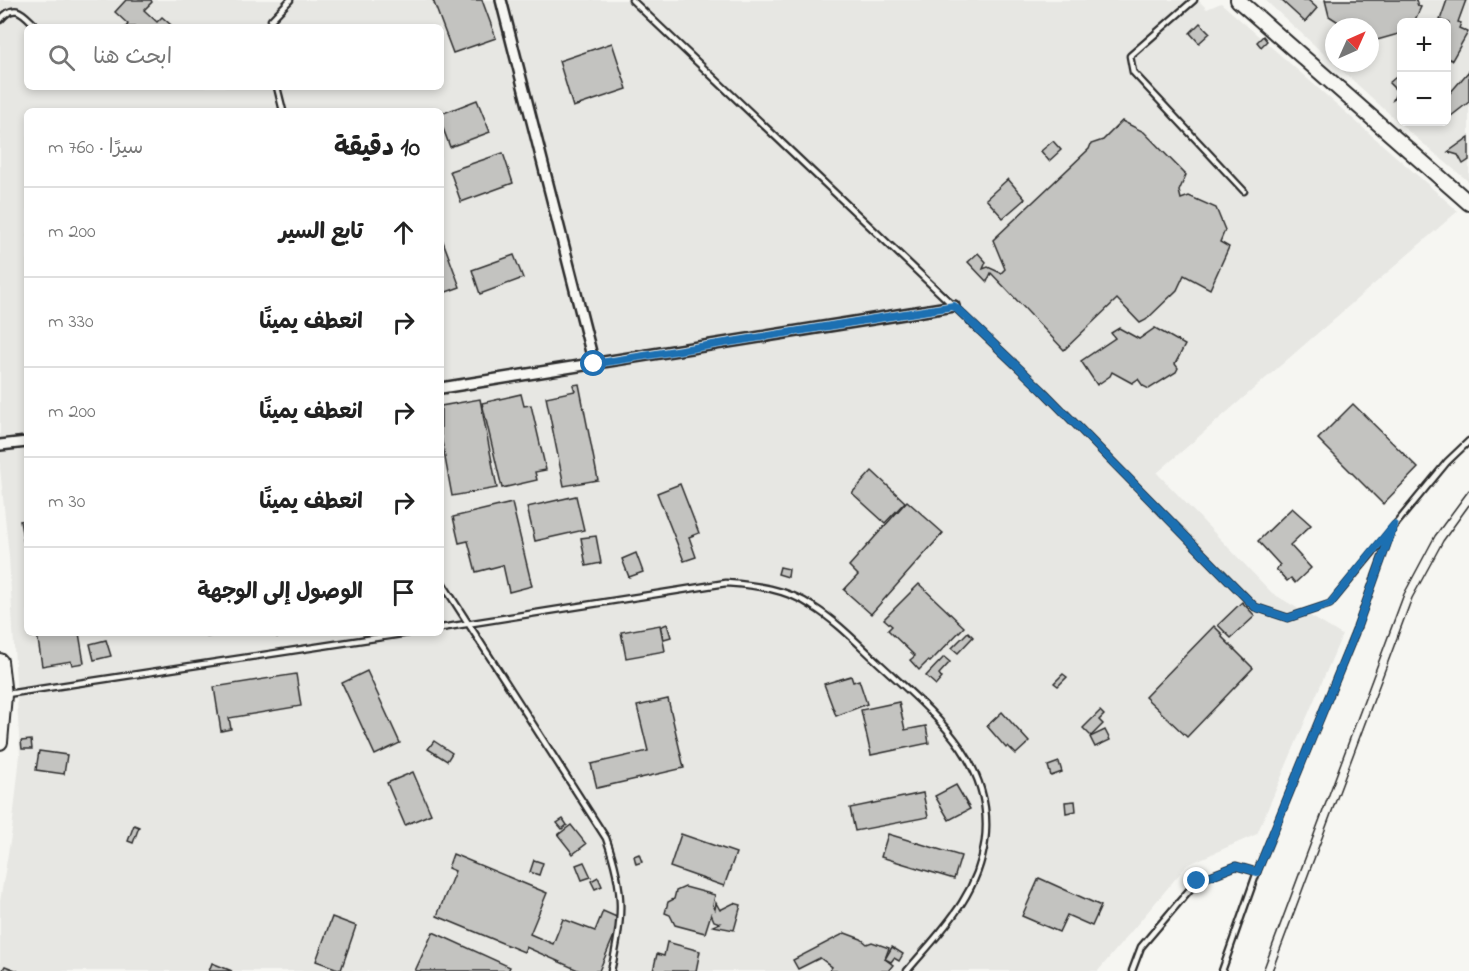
<!DOCTYPE html>
<html lang="ar">
<head>
<meta charset="utf-8">
<style>
  :root { --surface:#fff; --page:#f2f2f2; --text:#222; --muted:#767676; --line:#e0e0e0 }
  body { margin:0; font-family:"Indie Flower","Playpen Sans Arabic",sans-serif; background:var(--page); color:var(--text); direction:rtl }
  .controls { position:absolute; right:18px; top:18px; display:grid; overflow:hidden; border-radius:9px; box-shadow:0 3px 9px #0003 }
  .controls button { width:54px; height:54px; display:grid; place-items:center; padding:0; border:0; border-bottom:2px solid var(--line); background:var(--surface); color:var(--text); font:30px sans-serif }
  .compass { position:absolute; left:1325px; top:18px; width:54px; height:54px; border-radius:50%; background:var(--surface); box-shadow:0 3px 9px #0003; rotate:45deg }
  .stop { position:absolute; width:18px; height:18px; margin:-14px; border:4px solid #1f6fb2; border-radius:50%; background:#fff }
  .stop.end { background:#1f6fb2; border-color:#fff; box-shadow:0 2px 6px #0008 }
  .list { margin:0; padding:0; list-style:none }
  h2 { display:flex; justify-content:space-between; align-items:center; height:78px; margin:0; padding:0 24px; font-size:26px }
  h2 small { font-size:20px; font-weight:400; color:var(--muted) }
  .list li { display:grid; grid-template-columns:39px 1fr auto; gap:18px; align-items:center; box-sizing:border-box; height:90px; padding:0 24px; border-top:2px solid var(--line) }
  .list b { display:block; font-size:22px; white-space:nowrap }
  .list em { font-size:20px; font-style:normal; color:var(--muted) }
  .icon { flex:none; width:33px; height:33px; fill:none; stroke:currentColor; stroke-width:2; stroke-linecap:round; stroke-linejoin:round }
  .map { position:relative; flex:none; width:1469px; height:971px; overflow:hidden; direction:ltr }
  .search { position:absolute; background:var(--surface); box-shadow:0 3px 9px #0003; left:24px; top:24px; width:420px; height:66px; display:flex; align-items:center; gap:15px; box-sizing:border-box; padding:0 21px; border-radius:9px; color:var(--muted); font-size:22px }
  .panel { position:absolute; background:var(--surface); box-shadow:0 3px 9px #0003; left:24px; top:108px; width:420px; height:528px; border-radius:9px; direction:rtl }
  .map>svg:first-child { display:block }
</style>
</head>
<body>
<div class="map">
<svg width="1469" height="971" viewBox="0 0 1469 971">
  <rect width="100%" height="100%" fill="#f6f6f2"/>
  <filter id="ink" filterUnits="userSpaceOnUse"><feTurbulence type="fractalNoise" baseFrequency=".0167" numOctaves="2"/><feDisplacementMap in="SourceGraphic" scale="12" xChannelSelector="R" yChannelSelector="G"/><feConvolveMatrix kernelMatrix="1 2 1 2 8 2 1 2 1" color-interpolation-filters="sRGB"/></filter>
  <g filter="url(#ink)">
    <!-- built -->
    <g fill="#e7e7e3" fill-rule="evenodd">
      <path d="M0,0h1198l9,9 14,-6 237,208 -301,262 115,120 70,42 -85,199 -70,31 -89,106h-1098v-70l12,-71 8,-75 -11,-199 -9,-88zM27,27h414v60h-414zM27,111h414v522h-414z"/>
      <path d="M1265,0h204v182l-62,-52zM1402,22h44v100h-44zM1334,27h36v36h-36z"/>
    </g>
    <!-- building -->
    <g fill="#c3c3c0" stroke="#2b2b2b" stroke-width="1.5">
      <polygon points="126,0 151,0 152,2 144,10 157,22 162,17 171,25 170,27 126,27 128,24 115,12"/>
      <polygon points="433,0 482,0 496,38 453,53"/>
      <polygon points="1281,0 1308,0 1317,8 1305,22"/>
      <polygon points="1325,0 1416,0 1418,6 1421,7 1414,22 1402,22 1402,33 1370,42 1370,27 1346,27 1329,16"/>
      <polygon points="1447,0 1466,0 1458,22 1461,23 1459,28 1468,32 1452,60 1446,58 1446,31 1449,23 1440,20"/>
      <polygon points="1200,23 1210,33 1199,43 1190,33"/>
      <polygon points="1263,36 1267,41 1261,47 1257,42"/>
      <polygon points="612,43 627,89 573,107 559,61"/>
      <polygon points="1469,71 1469,102 1446,120 1446,93 1450,93"/>
      <polygon points="1402,72 1402,94 1393,100 1397,91 1389,83"/>
      <polygon points="477,100 490,132 450,147 441,123 441,114"/>
      <polygon points="1122,121 1144,132 1186,175 1179,191 1181,199 1189,196 1216,208 1225,230 1220,242 1229,247 1210,289 1184,275 1177,290 1146,320 1140,323 1117,299 1064,350 991,273 987,282 968,262 978,253 986,262 983,269 988,267 1001,273 1005,269 993,240 1089,149 1091,144 1103,140"/>
      <polygon points="1469,137 1469,160 1463,164 1458,155 1448,152"/>
      <polygon points="1053,141 1061,150 1049,161 1041,151"/>
      <polygon points="503,153 513,183 461,202 450,171"/>
      <polygon points="1008,179 1025,199 1003,218 986,199"/>
      <polygon points="441,236 460,287 441,294"/>
      <polygon points="514,255 523,278 480,294 472,270"/>
      <polygon points="1119,328 1139,339 1155,328 1185,345 1175,364 1178,368 1176,372 1149,389 1143,386 1138,379 1132,383 1112,372 1110,376 1097,385 1081,361 1115,338 1111,333"/>
      <polygon points="579,384 598,480 564,486 546,397 575,391 573,385"/>
      <polygon points="521,394 524,406 531,405 546,470 535,472 537,480 502,488 482,403"/>
      <polygon points="480,399 497,488 452,496 441,436 441,406"/>
      <polygon points="1353,404 1418,468 1383,504 1318,439"/>
      <polygon points="872,471 905,502 885,523 852,493"/>
      <polygon points="680,484 699,533 689,537 696,557 684,561 657,493"/>
      <polygon points="576,496 584,530 535,541 527,507"/>
      <polygon points="907,501 943,533 871,614 844,590 858,575 849,566"/>
      <polygon points="512,503 532,586 509,592 503,565 476,572 468,541 459,543 453,517"/>
      <polygon points="1292,508 1311,525 1290,545 1311,568 1295,583 1291,578 1287,581 1276,569 1280,565 1258,541"/>
      <polygon points="27,520 27,561 20,521"/>
      <polygon points="596,536 601,563 586,566 581,538"/>
      <polygon points="636,553 643,572 629,577 622,559"/>
      <polygon points="780,567 789,569 788,577 778,574"/>
      <polygon points="919,584 964,627 930,662 928,661 919,670 910,660 915,656 888,630 892,626 884,619"/>
      <polygon points="1242,602 1255,616 1231,638 1218,625"/>
      <polygon points="667,624 671,637 664,639 660,627"/>
      <polygon points="660,625 665,651 626,658 621,632"/>
      <polygon points="1214,626 1223,635 1222,637 1253,668 1187,737 1145,697"/>
      <polygon points="968,632 973,637 958,653 952,648"/>
      <polygon points="37,633 79,633 84,663 72,665 71,661 42,666"/>
      <polygon points="206,633 223,633 224,634 207,637"/>
      <polygon points="276,633 295,633 277,637"/>
      <polygon points="106,640 111,656 94,660 90,644"/>
      <polygon points="944,657 950,662 939,674 942,678 936,685 926,676"/>
      <polygon points="367,671 400,743 375,755 342,683"/>
      <polygon points="296,674 301,706 229,718 231,729 221,731 214,687"/>
      <polygon points="1063,674 1067,677 1058,686 1054,683"/>
      <polygon points="851,676 853,682 859,680 867,704 836,716 824,684"/>
      <polygon points="668,699 684,768 597,788 591,764 648,751 637,706"/>
      <polygon points="899,702 905,730 926,726 929,743 871,755 861,710"/>
      <polygon points="1100,711 1104,715 1099,720 1103,724 1091,736 1083,728"/>
      <polygon points="1002,712 1029,742 1016,754 1008,746 1006,748 987,726"/>
      <polygon points="1105,730 1110,740 1095,747 1090,737"/>
      <polygon points="31,740 32,749 22,749 21,741"/>
      <polygon points="434,741 452,753 447,761 428,749"/>
      <polygon points="39,751 67,755 64,774 36,770"/>
      <polygon points="1059,762 1062,772 1051,776 1048,766"/>
      <polygon points="413,772 431,814 405,825 387,783"/>
      <polygon points="956,785 970,809 949,820 935,796"/>
      <polygon points="923,793 928,817 855,831 850,808"/>
      <polygon points="1075,801 1076,811 1066,813 1065,802"/>
      <polygon points="563,819 567,825 562,829 557,823"/>
      <polygon points="134,825 139,827 133,843 128,841"/>
      <polygon points="571,825 586,844 573,854 558,835"/>
      <polygon points="681,834 736,853 724,886 670,867"/>
      <polygon points="888,834 961,856 954,879 881,857"/>
      <polygon points="453,854 547,893 530,934 553,944 563,919 595,931 603,911 621,919 599,971 580,971 526,947 524,952 437,916 455,871 448,868"/>
      <polygon points="639,854 642,862 636,864 634,856"/>
      <polygon points="534,860 543,863 539,875 530,872"/>
      <polygon points="584,862 591,877 582,880 576,865"/>
      <polygon points="598,877 602,886 595,889 591,881"/>
      <polygon points="1039,878 1101,906 1092,926 1067,915 1059,932 1022,916"/>
      <polygon points="685,887 715,895 713,905 715,909 716,903 720,910 734,903 741,905 734,930 713,926 720,923 714,921 711,914 705,933 675,925 670,915 665,913 668,902 674,899 676,891"/>
      <polygon points="332,917 356,926 341,970 316,961"/>
      <polygon points="433,932 510,967 508,971 415,971"/>
      <polygon points="845,933 861,939 867,944 872,942 889,948 885,959 893,965 888,971 829,971 832,967 820,958 798,969 793,960"/>
      <polygon points="667,942 700,951 696,971 653,971 657,954 664,956"/>
      <polygon points="892,947 903,954 899,961 894,958 891,962 885,959"/>
      <polygon points="212,963 232,971 209,971"/>
      <polygon points="5,966 18,971 2,971"/>
    </g>
    <g fill="none" stroke-linecap="round" stroke-linejoin="round">
      <defs>
        <g id="service">
          <polyline points="632,0 1042,390 1255,607 1288,618 1330,604 1447,462 1469,441"/>
          <polyline points="1194,0 1130,56 1133,72 1244,191"/>
          <path d="M0,20c16,-19 23,-6 37,7"/>
          <polyline points="272,27 271,20 290,0"/>
          <polyline points="277,87 283,111"/>
          <path d="M441,581l165,257c19,53 17,80 5,133"/>
          <path d="M441,628l285,-45c29,2 61,6 86,23 26,16 47,39 69,59 52,48 114,97 104,176 -7,55 -44,90 -78,130"/>
          <polyline points="7,694 408,633"/>
          <polyline points="1132,971 1141,947 1197,881 1236,866 1257,872"/>
          <polyline points="1222,971 1257,872 1355,633 1392,530"/>
        </g>
        <g id="minor">
          <polyline points="501,0 594,364"/>
          <polyline points="441,388 954,306"/>
          <polyline points="0,445 27,442"/>
        </g>
        <g id="secondary">
          <polyline points="1238,0 1469,203"/>
          <polyline points="0,661 4,695 0,742"/>
        </g>
      </defs>
      <!-- service casing -->
      <use href="#service" stroke="#2b2b2b" stroke-width="9"/>
      <!-- minor casing -->
      <use href="#minor" stroke="#2b2b2b" stroke-width="14"/>
      <!-- secondary casing -->
      <use href="#secondary" stroke="#2b2b2b" stroke-width="18"/>
      <!-- service -->
      <use href="#service" stroke="#f6f6f2" stroke-width="4.5"/>
      <!-- minor -->
      <use href="#minor" stroke="#f6f6f2" stroke-width="9"/>
      <!-- secondary -->
      <use href="#secondary" stroke="#f6f6f2" stroke-width="14"/>
      <!-- tram -->
      <g stroke="#2b2b2b" stroke-width="1.5">
        <polyline points="1263,971 1404,594 1435,536 1469,490"/>
        <polyline points="1272,971 1412,598 1443,541 1469,505"/>
      </g>
    </g>
  </g>
  <g fill="none" stroke-linecap="round" stroke-linejoin="round" filter="url(#ink)">
    <!-- route -->
    <polyline stroke="#1f6fb2" stroke-width="8" points="594,364 954,306 1042,390 1255,607 1288,618 1330,604 1394,525 1355,633 1257,872 1236,866 1197,881"/>
  </g>
</svg>
<div class="controls">
<button>+</button>
<button>−</button>
</div>
<svg class="compass" viewBox="-18 -18 36 36"><path d="M0-13l5 13h-10z" fill="#e53935"/><path d="M0 13l5-13h-10z" fill="#767676"/></svg>
<div class="stop" style="left:594px;top:364px"></div>
<div class="stop end" style="left:1197px;top:881px"></div>
<div class="search"><svg class="icon" aria-label="search" viewBox="0 0 24 24"><circle cx="10" cy="10" r="6"/><path d="M15 15l6 6"/></svg>ابحث هنا</div>
<section class="panel">
<h2>10 دقيقة<small>سيرًا · 760 m</small></h2>
<ul class="list">
<li><svg class="icon" aria-label="ahead" viewBox="0 0 24 24"><path d="M12 20V5M6 11l6-6 6 6"/></svg><div><b>تابع السير</b></div><em>200 m</em></li>
<li><svg class="icon" aria-label="right" viewBox="0 0 24 24"><path d="M7 20v-9h11M14 6l5 5-5 5"/></svg><div><b>انعطف يمينًا</b></div><em>330 m</em></li>
<li><svg class="icon" aria-label="right" viewBox="0 0 24 24"><path d="M7 20v-9h11M14 6l5 5-5 5"/></svg><div><b>انعطف يمينًا</b></div><em>200 m</em></li>
<li><svg class="icon" aria-label="right" viewBox="0 0 24 24"><path d="M7 20v-9h11M14 6l5 5-5 5"/></svg><div><b>انعطف يمينًا</b></div><em>30 m</em></li>
<li><svg class="icon" aria-label="arrive" viewBox="0 0 24 24"><path d="M6 21V4h12l-3 4 3 4H6"/></svg><div><b>الوصول إلى الوجهة</b></div></li>
</ul>
</section>
</div>
</body>
</html>
